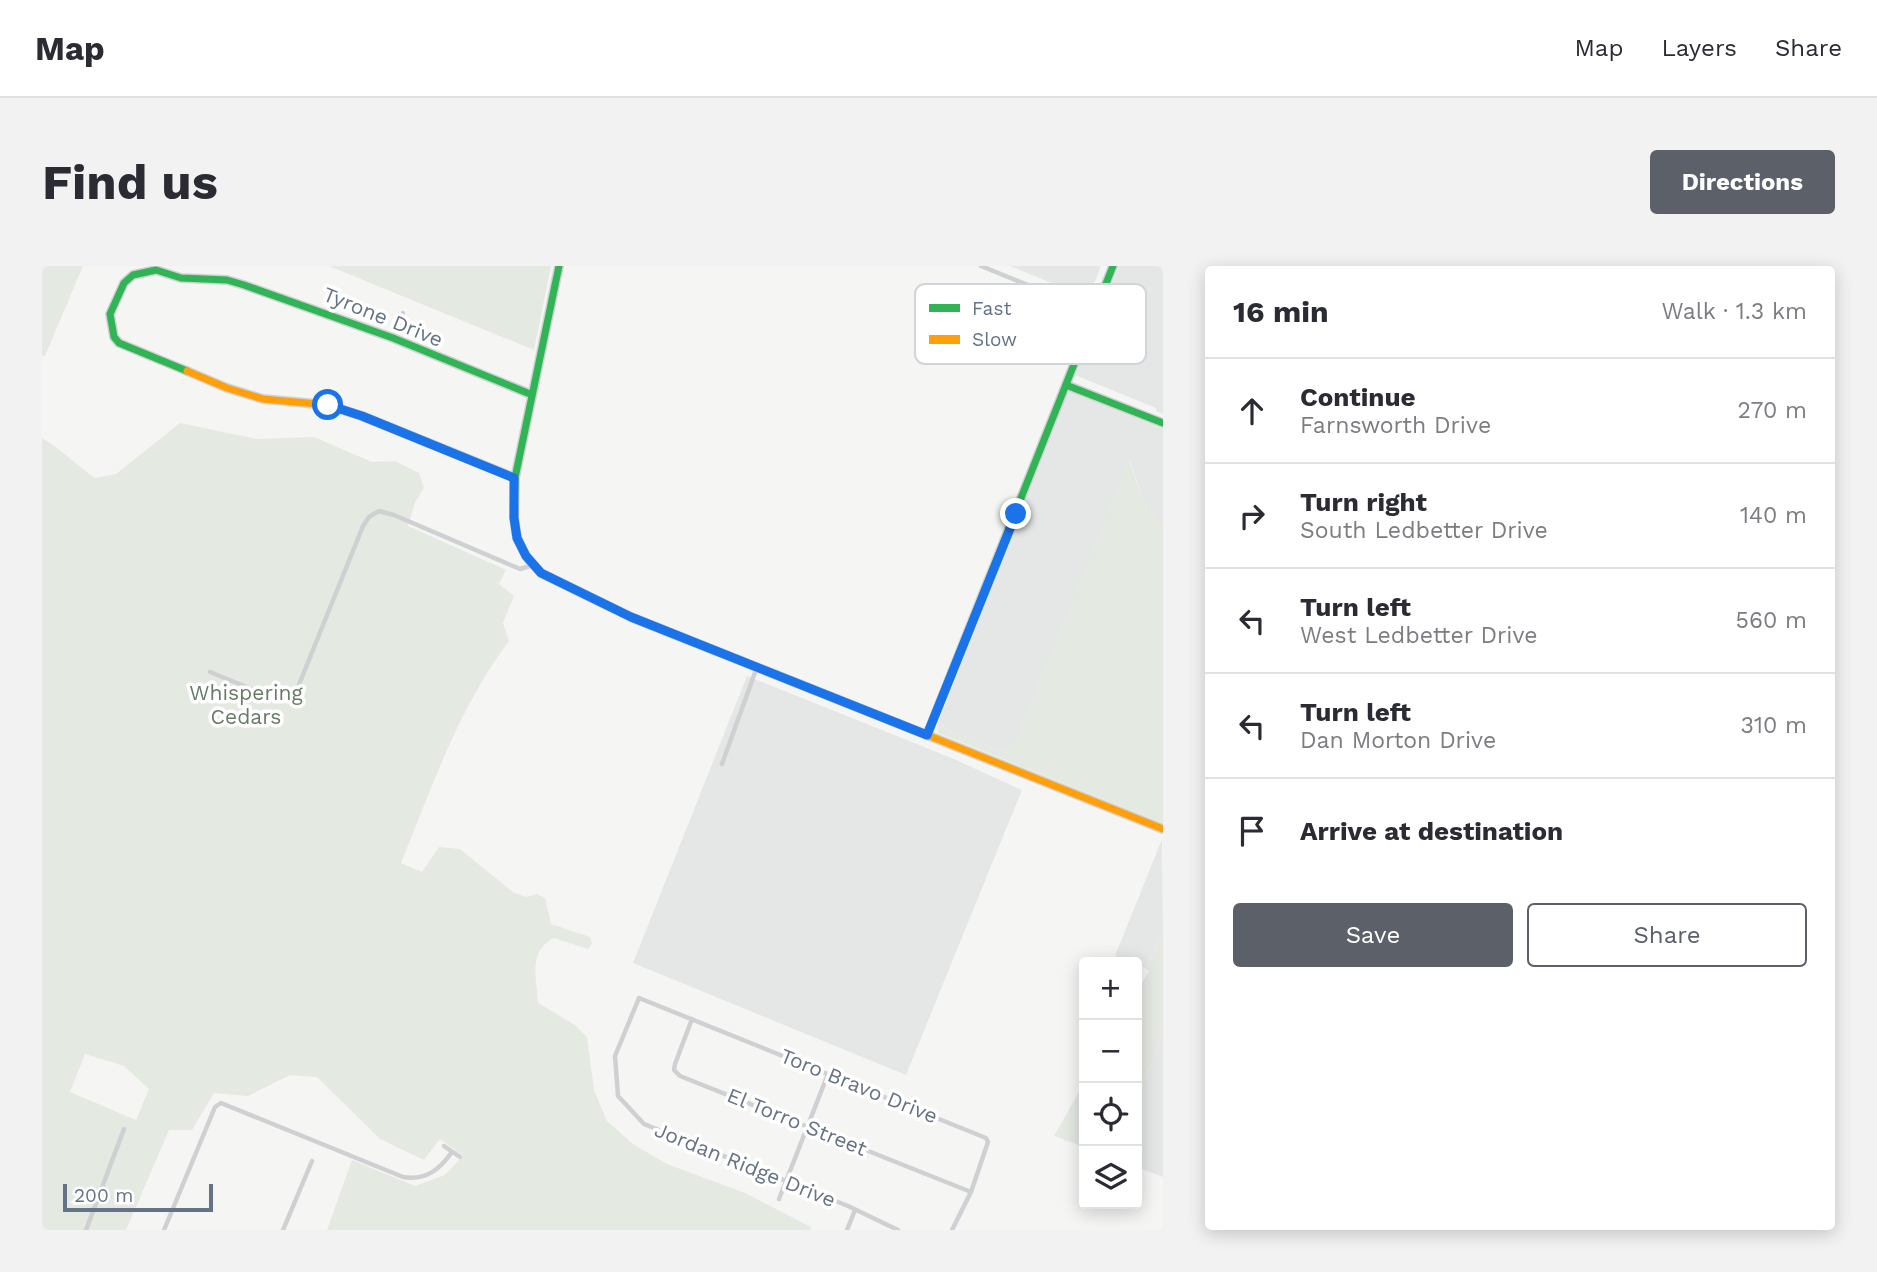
<!DOCTYPE html>
<html lang="en">
<head>
<meta charset="utf-8">
<style>
  :root { --surface:#fff; --page:#f2f2f3; --text:#2b2b33; --muted:#7c7c81; --line:#e1e1e2; --accent:#5c6069 }
  body { margin:0; font-family:"Work Sans",sans-serif; background:var(--page); color:var(--text) }
  .controls { position:absolute; right:21px; bottom:21px; display:grid; overflow:hidden; border-radius:7px; box-shadow:0 4px 18px #0003 }
  .controls button { width:63px; height:63px; display:grid; place-items:center; padding:0; border:0; border-bottom:2px solid var(--line); background:var(--surface); color:var(--text); font:35px sans-serif }
  .scale { position:absolute; left:21px; bottom:18px; width:150px; box-sizing:border-box; padding-left:7px; border:4px solid #647385; border-top:0; font-size:19px; line-height:24px; white-space:nowrap; color:#647385; -webkit-text-stroke:5px #fff; paint-order:stroke }
  .stop { position:absolute; width:21px; height:21px; margin:-16px; border:5px solid #1a73e8; border-radius:50%; background:#fff }
  .stop.end { background:#1a73e8; border-color:#fff; box-shadow:0 2px 7px #0008 }
  .list { margin:0; padding:0; list-style:none }
  h2 { display:flex; justify-content:space-between; align-items:center; height:91px; margin:0; padding:0 28px; font-size:30px }
  h2 small { font-size:23px; font-weight:400; color:var(--muted) }
  .list li { display:grid; grid-template-columns:46px 1fr auto; gap:21px; align-items:center; box-sizing:border-box; height:105px; padding:0 28px; border-top:2px solid var(--line) }
  .list b { display:block; font-size:26px; white-space:nowrap }
  .list p { margin:0; font-size:23px; white-space:nowrap; color:var(--muted) }
  .list em { font-size:23px; font-style:normal; color:var(--muted) }
  .actions { display:flex; gap:14px; padding:21px 28px }
  .actions a { flex:1; padding:16px 0; border:2px solid var(--accent); border-radius:7px; text-align:center; font-size:24px; color:var(--accent) }
  .actions .main { background:var(--accent); color:#fff }
  .icon { flex:none; width:38px; height:38px; fill:none; stroke:currentColor; stroke-width:2; stroke-linecap:round; stroke-linejoin:round }
  .map { position:relative; flex:none; width:1121px; height:964px; overflow:hidden; border-radius:7px }
  header { display:flex; align-items:center; gap:42px; box-sizing:border-box; height:98px; padding:0 35px; background:var(--surface); border-bottom:2px solid var(--line) }
  header strong { font-size:33px }
  nav { display:flex; gap:38px; margin-inline-start:auto; font-size:24px }
  .intro { display:flex; align-items:center; justify-content:space-between; box-sizing:border-box; height:168px; padding:0 42px }
  h1 { margin:0; font-size:49px }
  .button { padding:18px 32px; border-radius:7px; background:var(--accent); color:#fff; font-size:24px; font-weight:700 }
  main { display:flex; gap:42px; padding:0 42px }
  aside { flex:1; background:var(--surface); border-radius:7px; box-shadow:0 4px 18px #0003 }
  .map>svg:first-child { display:block }
</style>
</head>
<body>
<header>
<strong>Map</strong>
<nav><a>Map</a><a>Layers</a><a>Share</a></nav>
</header>
<div class="intro"><h1>Find us</h1><a class="button">Directions</a></div>
<main>
<div class="map">
<svg width="1121" height="964" viewBox="0 0 1121 964">
  <rect width="100%" height="100%" fill="#f5f6f4"/>
  <!-- built -->
  <g fill="#e5e7e7">
    <polygon points="968,0 1059,0 1046,32"/>
    <polygon points="1077,0 1121,0 1121,148 1114,145 1114,142 1033,109"/>
    <polygon points="1026,125 1121,163 1121,263 1101,235 1088,194 972,478 970,477 966,487 895,459"/>
    <polygon points="705,410 912,493 980,524 864,809 591,697"/>
    <polygon points="1120,573 1121,666 1103,702 1095,699 1095,696 1087,696 1073,690"/>
    <polygon points="1121,770 1121,911 1095,901 1095,834"/>
  </g>
  <!-- green -->
  <g fill="#e4e9e2" fill-rule="evenodd">
    <polygon points="0,0 41,0 3,90 0,90"/>
    <polygon points="287,0 509,0 492,84"/>
    <path d="M138,157l77,16 57,-2 58,25 23,-1 24,12 5,15 -9,15 -7,23 98,44 -7,14 15,12 -11,27 6,18c-50,66 -77,146 -108,222l21,9 17,-25 21,2 54,44 13,4 10,-3 8,4 6,26 39,13 2,7 -4,5 -34,-11c-27,14 -17,40 -16,65l37,22 12,12 7,53 13,31 26,23 34,20 78,29 66,34v3h-484l25,-70 63,26 30,-11 18,-19 -23,-17 -16,21 -44,-21 -63,-62 -27,-2 -42,21 -34,-3 -22,37h-23l-43,100h-84v-792c19,11 34,27 53,40l21,-4zM43,788l39,12 25,23 -13,31 -66,-28z"/>
    <polygon points="1087,193 1101,235 1121,263 1121,557 896,467 895,459 966,487 970,477 972,477"/>
    <polygon points="1121,666 1121,770 1095,834 1095,725 1107,705 1103,702"/>
    <polygon points="1042,817 1042,881 1012,870"/>
  </g>
  <g fill="none" stroke-linecap="round" stroke-linejoin="round">
    <defs>
      <g id="fast">
        <polyline points="517,0 473,212 472,252 475,272 484,290 499,307 589,351 624,365"/>
        <polyline points="145,105 77,77 72,71 68,48 82,17 91,9 114,4 139,12 185,14 202,19 351,72 488,128"/>
        <polyline points="1024,119 1121,157"/>
        <polyline points="885,469 1071,0"/>
      </g>
      <g id="slow">
        <polyline points="145,105 185,122 221,133 286,139 320,150 473,212"/>
        <polyline points="624,365 1121,563"/>
      </g>
    </defs>
    <!-- fast casing -->
    <use href="#fast" stroke="#d0d2d3" stroke-width="10"/>
    <!-- slow casing -->
    <use href="#slow" stroke="#d0d2d3" stroke-width="10"/>
    <!-- street -->
    <g stroke="#cfd0d1" stroke-width="4.5">
      <polyline points="939,0 1052,46"/>
      <polyline points="351,72 361,47"/>
      <polyline points="168,406 236,434 248,434 252,431 321,260 327,251 337,245 352,249 478,303 491,299"/>
      <polyline points="680,498 715,401"/>
      <polyline points="650,753 633,798 632,804 638,810 929,926"/>
      <polyline points="402,880 418,891"/>
      <polyline points="737,933 786,808"/>
      <polyline points="44,964 82,863"/>
      <path d="M122,964l51,-123 6,-4 182,74c23,4 37,-8 49,-25"/>
      <polyline points="241,964 270,895"/>
      <polyline points="805,964 813,944"/>
      <polyline points="856,964 806,940 602,858 576,830 573,790 597,732 944,872 946,876 929,926 910,964"/>
    </g>
    <!-- fast -->
    <use href="#fast" stroke="#30b455" stroke-width="7"/>
    <!-- slow -->
    <use href="#slow" stroke="#ff9f0a" stroke-width="7"/>
  </g>
  <g fill="none" stroke-linecap="round" stroke-linejoin="round">
    <!-- route -->
    <polyline stroke="#1a73e8" stroke-width="9" points="286,139 320,150 472,212 472,252 475,272 484,290 499,307 589,351 885,469 974,248"/>
  </g>
  <g text-anchor="middle" stroke-width="7" stroke-linejoin="round" paint-order="stroke">
    <!-- street labels -->
    <g font-size="21" fill="#647385" stroke="#fff">
      <text transform="translate(341 51) rotate(22)" y="7">Tyrone Drive</text>
      <text transform="translate(817 820) rotate(22)" y="7">Toro Bravo Drive</text>
      <text transform="translate(755 856) rotate(22)" y="7">El Torro Street</text>
      <text transform="translate(703 899) rotate(22)" y="7">Jordan Ridge Drive</text>
    </g>
    <!-- park labels -->
    <g font-size="21" fill="#667c64" stroke="#fff">
      <text x="204" y="434">Whispering<tspan x="204" dy="24">Cedars</tspan></text>
    </g>
  </g>
  <!-- legend -->
  <rect x="873" y="18" width="231" height="80" rx="10" fill="#fff" stroke="#d0d5da" stroke-width="2"/>
  <rect x="887" y="38" width="31" height="8" fill="#30b455"/>
  <rect x="887" y="69" width="31" height="9" fill="#ff9f0a"/>
  <g font-size="19" fill="#647385">
    <text x="930" y="49">Fast</text>
    <text x="930" y="80">Slow</text>
  </g>
</svg>
<div class="controls">
<button>+</button>
<button>−</button>
<button><svg class="icon" aria-label="locate" viewBox="0 0 24 24"><circle cx="12" cy="12" r="6"/><path d="M12 2v4M12 18v4M2 12h4M18 12h4"/></svg></button>
<button><svg class="icon" aria-label="layers" viewBox="0 0 24 24"><path d="M12 4l9 5-9 5-9-5zM3 14l9 5 9-5"/></svg></button>
</div>
<div class="scale">200 m</div>
<div class="stop" style="left:286px;top:139px"></div>
<div class="stop end" style="left:974px;top:248px"></div>
</div>
<aside>
<h2>16 min<small>Walk · 1.3 km</small></h2>
<ul class="list">
<li><svg class="icon" aria-label="ahead" viewBox="0 0 24 24"><path d="M12 20V5M6 11l6-6 6 6"/></svg><div><b>Continue</b><p>Farnsworth Drive</p></div><em>270 m</em></li>
<li><svg class="icon" aria-label="right" viewBox="0 0 24 24"><path d="M7 20v-9h11M14 6l5 5-5 5"/></svg><div><b>Turn right</b><p>South Ledbetter Drive</p></div><em>140 m</em></li>
<li><svg class="icon" aria-label="left" viewBox="0 0 24 24"><path d="M17 20v-9H6M10 6l-5 5 5 5"/></svg><div><b>Turn left</b><p>West Ledbetter Drive</p></div><em>560 m</em></li>
<li><svg class="icon" aria-label="left" viewBox="0 0 24 24"><path d="M17 20v-9H6M10 6l-5 5 5 5"/></svg><div><b>Turn left</b><p>Dan Morton Drive</p></div><em>310 m</em></li>
<li><svg class="icon" aria-label="arrive" viewBox="0 0 24 24"><path d="M6 21V4h12l-3 4 3 4H6"/></svg><div><b>Arrive at destination</b></div></li>
</ul>
<div class="actions"><a class="main">Save</a><a>Share</a></div>
</aside>
</main>
</body>
</html>
